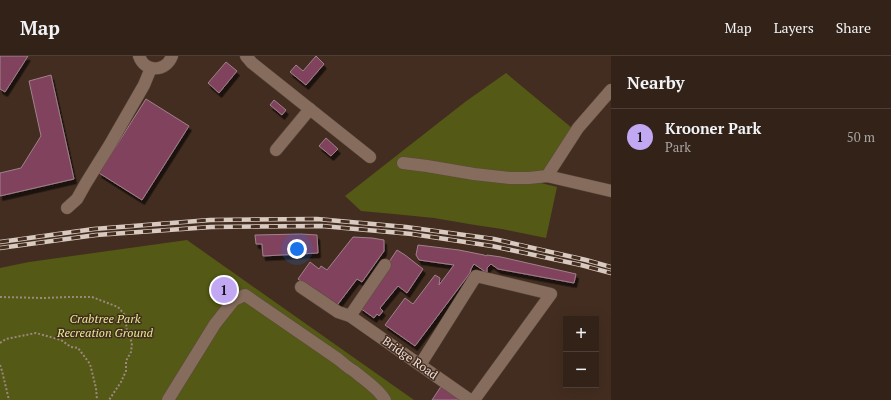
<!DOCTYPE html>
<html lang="en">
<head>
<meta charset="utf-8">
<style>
  :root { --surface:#322218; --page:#3d2f25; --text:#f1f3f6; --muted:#a8a4a2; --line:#4d3f37; --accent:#c2a8f2 }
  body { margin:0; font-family:"PT Serif",serif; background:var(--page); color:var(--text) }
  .controls { position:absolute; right:12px; bottom:12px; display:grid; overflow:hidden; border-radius:0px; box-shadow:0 4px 16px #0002 }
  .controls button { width:36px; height:36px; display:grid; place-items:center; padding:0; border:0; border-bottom:1px solid var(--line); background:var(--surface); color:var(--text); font:20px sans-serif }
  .you { position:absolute; left:297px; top:193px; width:14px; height:14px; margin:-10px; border:3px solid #fff; border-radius:50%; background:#1a73e8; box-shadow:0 0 0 6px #1a73e833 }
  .badge { display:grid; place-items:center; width:26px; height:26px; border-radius:50%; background:var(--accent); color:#111; font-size:13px; font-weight:700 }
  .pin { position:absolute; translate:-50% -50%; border:2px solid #fff; box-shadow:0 1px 4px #0006 }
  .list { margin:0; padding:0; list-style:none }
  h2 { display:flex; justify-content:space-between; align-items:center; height:52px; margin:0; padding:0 16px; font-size:17px }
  h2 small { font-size:13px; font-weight:400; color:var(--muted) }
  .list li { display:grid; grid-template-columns:26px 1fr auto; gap:12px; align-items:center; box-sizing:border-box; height:56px; padding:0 16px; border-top:1px solid var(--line) }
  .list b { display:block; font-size:15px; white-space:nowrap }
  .list p { margin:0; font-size:13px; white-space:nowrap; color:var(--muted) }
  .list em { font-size:13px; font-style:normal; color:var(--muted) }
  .map { position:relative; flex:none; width:611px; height:344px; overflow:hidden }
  header { display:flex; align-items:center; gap:24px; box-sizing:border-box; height:56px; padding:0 20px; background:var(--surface); border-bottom:1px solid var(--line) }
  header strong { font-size:19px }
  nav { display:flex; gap:22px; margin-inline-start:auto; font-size:14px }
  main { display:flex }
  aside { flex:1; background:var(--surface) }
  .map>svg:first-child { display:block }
</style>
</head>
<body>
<header>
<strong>Map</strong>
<nav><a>Map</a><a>Layers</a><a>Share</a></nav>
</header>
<main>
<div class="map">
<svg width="611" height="344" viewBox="0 0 611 344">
  <defs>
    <filter id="shadow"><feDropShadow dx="2.5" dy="4.5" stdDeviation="0" flood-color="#0009"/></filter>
  </defs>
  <rect width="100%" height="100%" fill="#432d20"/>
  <!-- green -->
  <g fill="#545916">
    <polygon points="506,17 572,72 537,126 557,131 546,182 502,173 475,169 434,162 394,158 361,155 345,140 465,46"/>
    <polygon points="187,184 414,344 0,344 0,212 29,206"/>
  </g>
  <!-- building -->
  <g fill="#80435c" stroke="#9f818c" filter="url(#shadow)">
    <polygon points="0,0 28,0 5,36 0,33"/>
    <polygon points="316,0 324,8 306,29 290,16 296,9 303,15"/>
    <polygon points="226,6 237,15 219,37 208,27"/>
    <polygon points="51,19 74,123 0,140 0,117 21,112 41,80 29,25"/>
    <polygon points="146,43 189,70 142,144 99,117"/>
    <polygon points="274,44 286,54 282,59 270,49"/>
    <polygon points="326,82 338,93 331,100 319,90"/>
    <polygon points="301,178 317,179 318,197 263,200 262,188 256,188 255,179"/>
    <polygon points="353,181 372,182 384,184 384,195 362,226 357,223 335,252 298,223 310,206 319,213 321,210 327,214"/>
    <polygon points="418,189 459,194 484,199 486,200 487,199 501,201 576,218 574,227 498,213 491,208 487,212 487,217 474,208 471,213 470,217 415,290 385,269 405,242 413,248 435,219 440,222 439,229 454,209 419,204 416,199"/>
    <polygon points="397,194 405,199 423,213 407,237 398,230 380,252 383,255 379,260 377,258 374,262 360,252 373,230"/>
    <polygon points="442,329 462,344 432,344"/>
  </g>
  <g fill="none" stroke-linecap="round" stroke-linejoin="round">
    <defs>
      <g id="minor">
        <path d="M139,0c6,17 27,16 33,0"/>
        <polyline points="246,0 252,7 370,101"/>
        <polyline points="276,94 310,53"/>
        <polyline points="403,107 427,110 474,118 510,122 529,122 547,120 611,135"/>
        <polyline points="547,120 578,72 611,34"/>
        <polyline points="67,152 77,143 86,127 109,90 144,29 151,12"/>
        <polyline points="301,231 338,256 350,260 470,344"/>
        <polyline points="350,260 385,209"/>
        <polyline points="420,309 476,220 551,238 474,344"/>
        <path d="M168,344l47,-76 19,-24 11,-5 93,64c5,4 10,9 16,12 10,9 24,17 31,29"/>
      </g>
    </defs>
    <!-- minor casing -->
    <use href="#minor" stroke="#5c4a3e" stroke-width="13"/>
    <!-- path -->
    <g stroke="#9b887e" stroke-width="2" stroke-dasharray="2 2" stroke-linecap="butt">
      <polyline points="0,241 43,242 68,241 92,241 118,251 125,259 127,275 132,287 131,296 126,305 126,315 121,326 109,344"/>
      <polyline points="0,287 6,283 36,277 61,284 71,291 78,292 90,308 96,332 97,344"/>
      <polyline points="0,309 2,315 9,344"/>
    </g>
    <!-- minor -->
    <use href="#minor" stroke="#856c5d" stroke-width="12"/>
    <defs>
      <g id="rail">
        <polyline points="0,186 94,173 210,164 317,163 406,171 494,183 586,204 611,211"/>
        <polyline points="0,192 96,179 211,171 322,170 412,178 492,190 581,209 611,217"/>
      </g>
    </defs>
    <!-- rail casing -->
    <use href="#rail" stroke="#d9cac1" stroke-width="4.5"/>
    <!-- rail -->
    <use href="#rail" stroke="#432d20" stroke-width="3" stroke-dasharray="9" stroke-linecap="butt"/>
  </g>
  <g text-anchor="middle" stroke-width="3" stroke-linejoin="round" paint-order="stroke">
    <!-- park labels -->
    <g font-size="12" font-style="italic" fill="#e2ec8d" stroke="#432d20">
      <text x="105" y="267">Crabtree Park<tspan x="105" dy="14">Recreation Ground</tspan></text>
    </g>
    <!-- street labels -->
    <g font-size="12" fill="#efe0d8" stroke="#432d20">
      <text transform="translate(410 302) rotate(35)" y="4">Bridge Road</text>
    </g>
  </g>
</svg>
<div class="controls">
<button>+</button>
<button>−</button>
</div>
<div class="you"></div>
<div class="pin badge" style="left:224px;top:234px">1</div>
</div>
<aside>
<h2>Nearby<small></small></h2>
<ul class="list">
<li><span class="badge">1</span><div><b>Krooner Park</b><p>Park</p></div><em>50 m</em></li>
</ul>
</aside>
</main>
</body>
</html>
